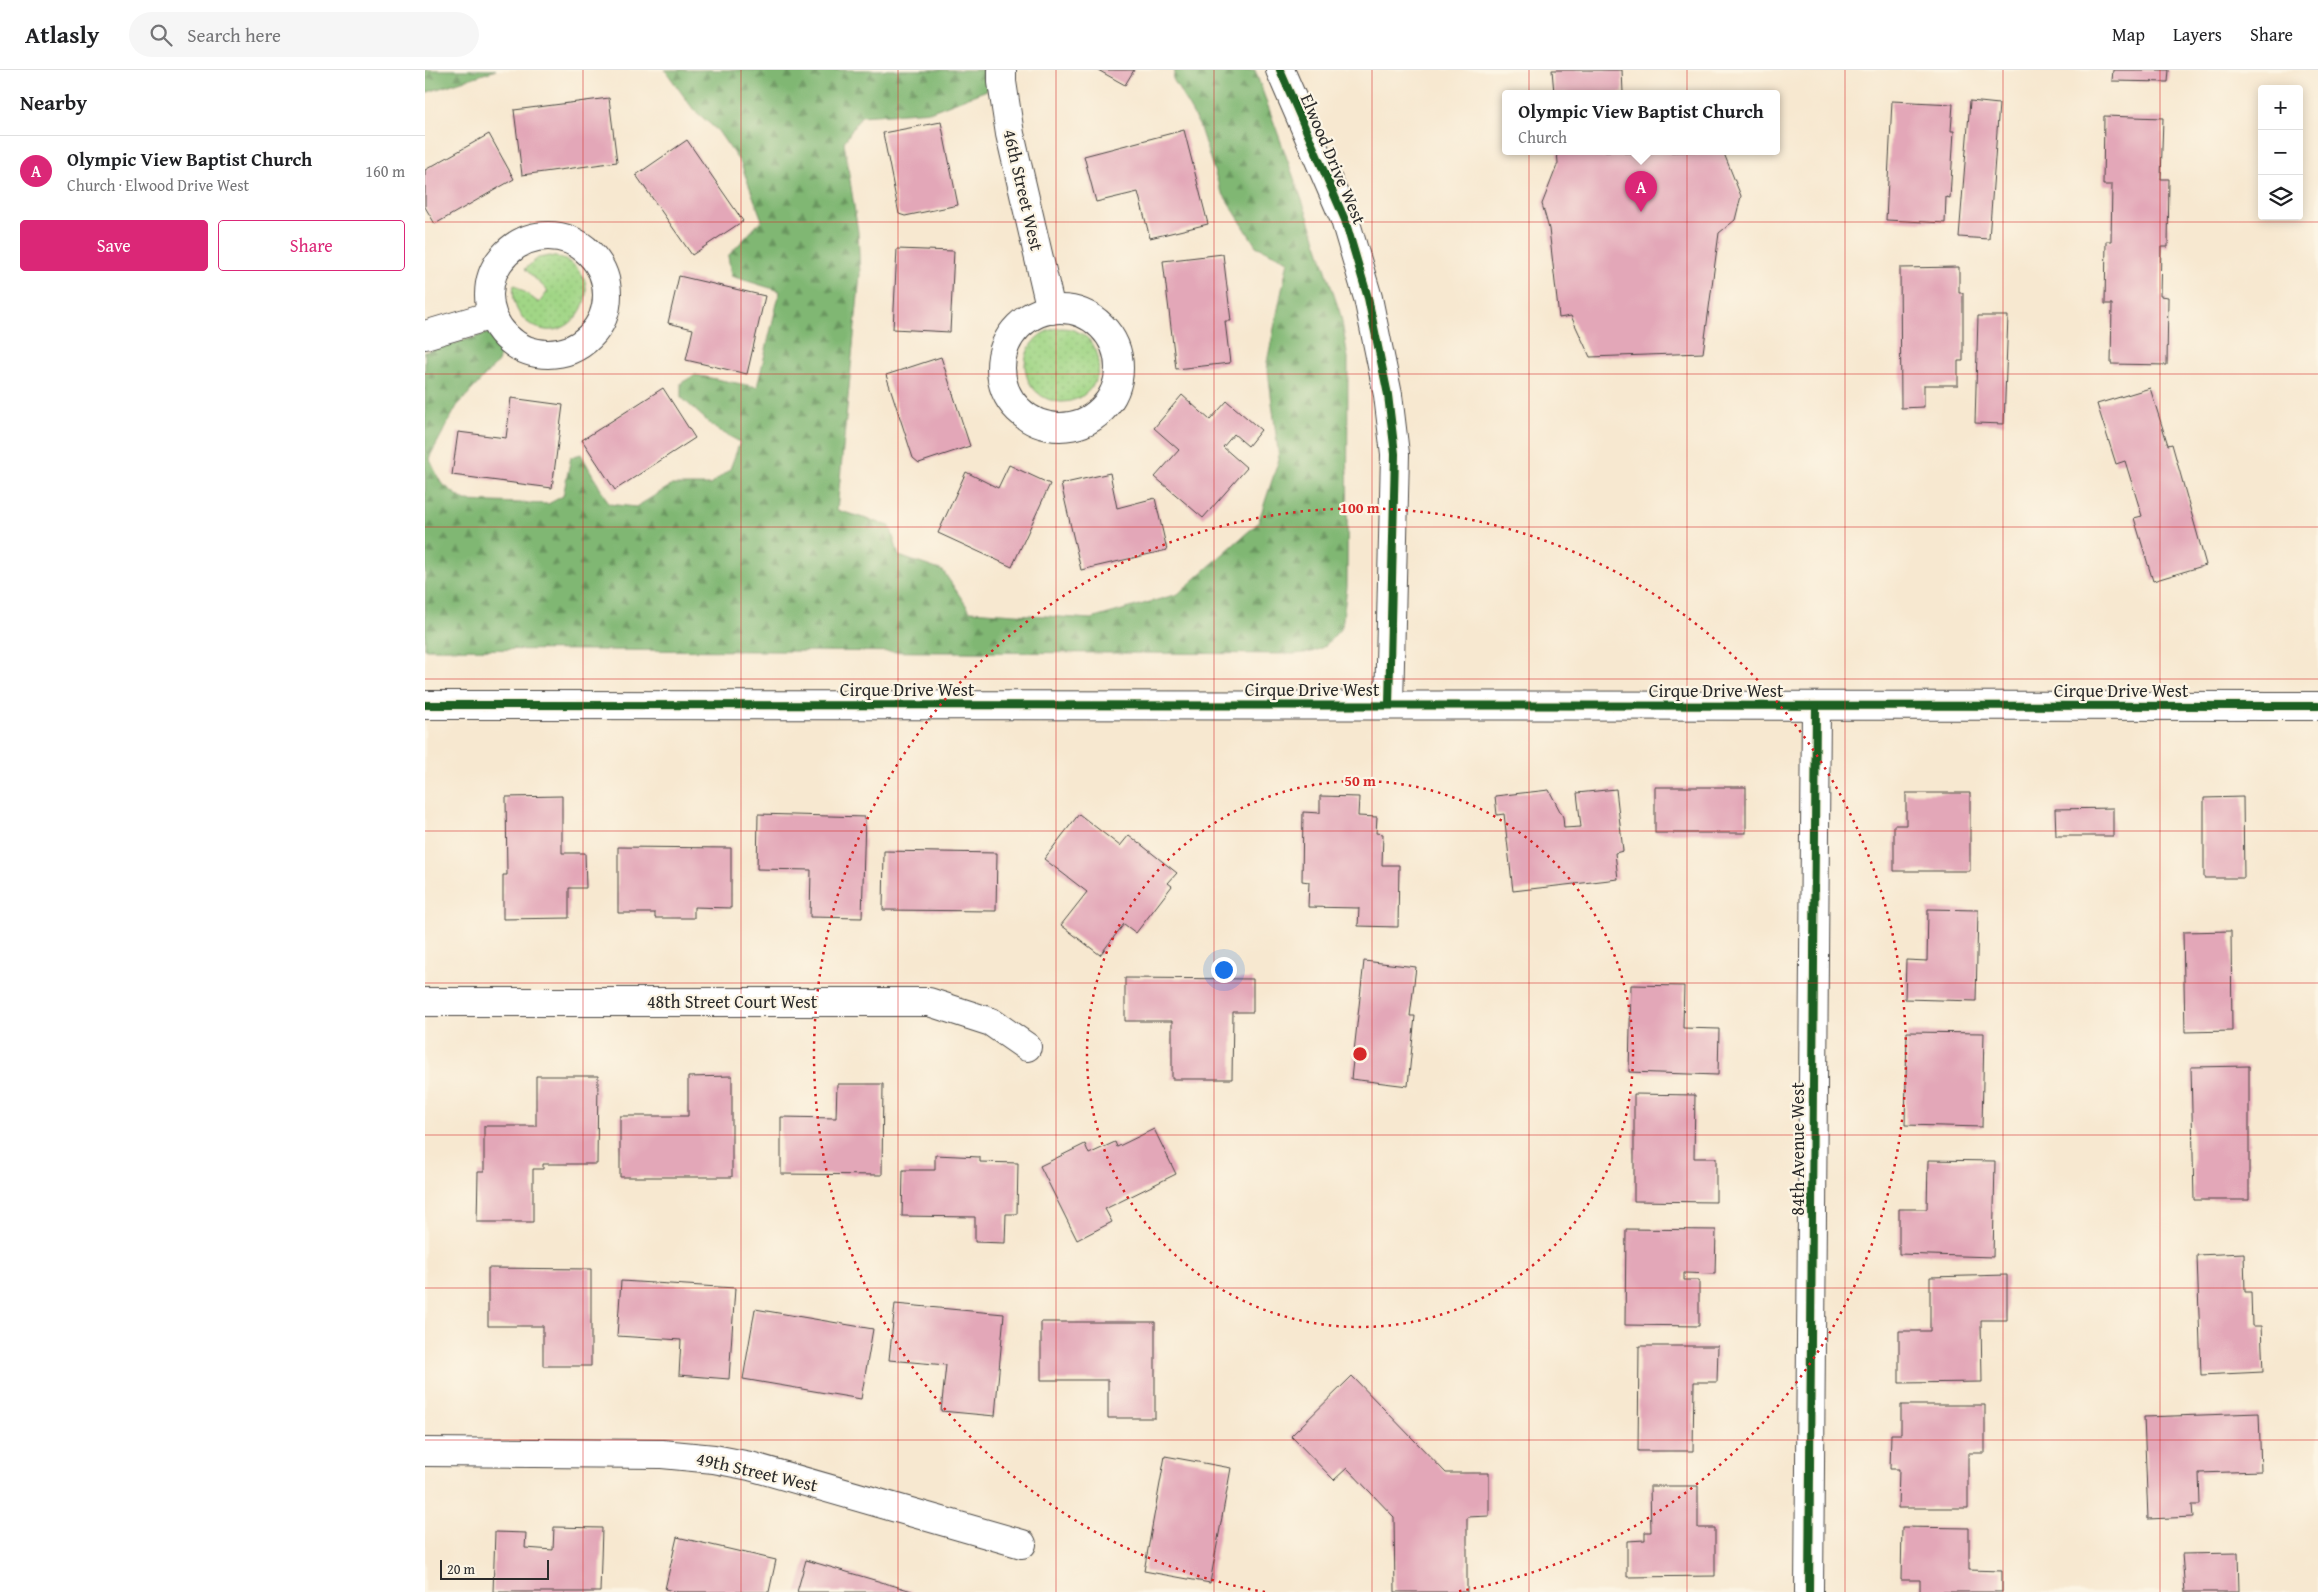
<!DOCTYPE html>
<html lang="en">
<head>
<meta charset="utf-8">
<style>
  :root { --surface:#fff; --page:#f6f6f6; --text:#202124; --muted:#757577; --line:#e0e0e0; --accent:#db2777 }
  body { margin:0; font-family:"Gentium Book Plus",serif; background:var(--page); color:var(--text) }
  .controls { position:absolute; right:15px; top:15px; display:grid; overflow:hidden; border-radius:5px; box-shadow:0 2px 12px #0003 }
  .controls button { width:45px; height:45px; display:grid; place-items:center; padding:0; border:0; border-bottom:1px solid var(--line); background:var(--surface); color:var(--text); font:25px sans-serif }
  .scale { position:absolute; left:15px; bottom:12px; width:109px; box-sizing:border-box; padding-left:5px; border:2px solid #2b2b2b; border-top:0; font-size:14px; line-height:18px; white-space:nowrap; color:#2b2b2b; -webkit-text-stroke:4px #fcf5e5; paint-order:stroke }
  .you { position:absolute; left:798px; top:899px; width:18px; height:18px; margin:-12px; border:4px solid #fff; border-radius:50%; background:#1a73e8; box-shadow:0 0 0 8px #1a73e833 }
  .badge { display:grid; place-items:center; width:32px; height:32px; border-radius:50%; background:var(--accent); color:#fff; font-size:16px; font-weight:700 }
  .pin { position:absolute; translate:-50% -41px; filter:drop-shadow(0 1px 2px #0008) }
  .pin::after { content:''; position:absolute; top:26px; width:18px; height:15px; background:inherit; clip-path:polygon(0 0,100% 0,50% 100%) }
  .popup { position:absolute; left:1077px; top:20px; width:278px; height:65px; box-sizing:border-box; display:grid; place-content:center; border-radius:5px; background:var(--surface); filter:drop-shadow(0 1px 4px #0005); font-size:16px; white-space:nowrap; color:var(--muted) }
  .popup b { font-size:19px; color:var(--text) }
  .popup::after { content:''; position:absolute; left:50%; top:100%; margin-left:-10px; border:10px solid transparent; border-top-color:var(--surface) }
  .list { margin:0; padding:0; list-style:none }
  h2 { display:flex; justify-content:space-between; align-items:center; height:65px; margin:0; padding:0 20px; font-size:21px }
  h2 small { font-size:16px; font-weight:400; color:var(--muted) }
  .list li { display:grid; grid-template-columns:32px 1fr auto; gap:15px; align-items:center; box-sizing:border-box; height:70px; padding:0 20px; border-top:1px solid var(--line) }
  .list b { display:block; font-size:19px; white-space:nowrap }
  .list p { margin:0; font-size:16px; white-space:nowrap; color:var(--muted) }
  .list em { font-size:16px; font-style:normal; color:var(--muted) }
  .actions { display:flex; gap:10px; padding:15px 20px }
  .actions a { flex:1; padding:11px 0; border:1px solid var(--accent); border-radius:5px; text-align:center; font-size:18px; color:var(--accent) }
  .actions .main { background:var(--accent); color:#fff }
  .icon { flex:none; width:28px; height:28px; fill:none; stroke:currentColor; stroke-width:2; stroke-linecap:round; stroke-linejoin:round }
  .map { position:relative; flex:none; width:1893px; height:1522px; overflow:hidden }
  header { display:flex; align-items:center; gap:30px; box-sizing:border-box; height:70px; padding:0 25px; background:var(--surface); border-bottom:1px solid var(--line) }
  header strong { font-size:24px }
  nav { display:flex; gap:28px; margin-inline-start:auto; font-size:18px }
  .search { width:350px; height:45px; background:var(--page); display:flex; align-items:center; gap:12px; box-sizing:border-box; padding:0 18px; border-radius:28px; color:var(--muted); font-size:19px }
  main { display:flex }
  aside { flex:1; background:var(--surface) }
  .map>svg:first-child { display:block }
</style>
</head>
<body>
<header>
<strong>Atlasly</strong>
<div class="search"><svg class="icon" aria-label="search" viewBox="0 0 24 24"><circle cx="10" cy="10" r="6"/><path d="M15 15l6 6"/></svg>Search here</div>
<nav><a>Map</a><a>Layers</a><a>Share</a></nav>
</header>
<main>
<aside>
<h2>Nearby<small></small></h2>
<ul class="list">
<li><span class="badge">A</span><div><b>Olympic View Baptist Church</b><p>Church · Elwood Drive West</p></div><em>160 m</em></li>
</ul>
<div class="actions"><a class="main">Save</a><a>Share</a></div>
</aside>
<div class="map">
<svg width="1893" height="1522" viewBox="0 0 1893 1522">
  <defs>
    <pattern id="grass-dots" width="8" height="8" patternUnits="userSpaceOnUse" patternTransform="scale(1.25)"><rect width="8" height="8" fill="#a1d686"/><path d="M2 2h.1M6 6h.1" fill="none" stroke="#8bb874" stroke-width="1.8" stroke-linecap="round"/></pattern>
    <pattern id="forest-firs" width="22" height="20" patternUnits="userSpaceOnUse" patternTransform="scale(1.25)"><rect width="22" height="20" fill="#80b773"/><path d="M5 1l3.5 6h-7zM16 11l3.5 6h-7z" fill="#69955f"/></pattern>
  </defs>
  <rect width="100%" height="100%" fill="#fcf5e5"/>
  <filter id="ink" filterUnits="userSpaceOnUse"><feTurbulence type="fractalNoise" baseFrequency=".02" numOctaves="2"/><feDisplacementMap in="SourceGraphic" scale="10" xChannelSelector="R" yChannelSelector="G"/><feConvolveMatrix kernelMatrix="1 2 1 2 8 2 1 2 1" color-interpolation-filters="sRGB"/></filter>
  <filter id="wash" filterUnits="userSpaceOnUse"><feTurbulence type="fractalNoise" baseFrequency=".0096" numOctaves="4" result="noise"/><feDisplacementMap in="SourceGraphic" scale="20" xChannelSelector="R" yChannelSelector="G"/><feGaussianBlur stdDeviation="1.12" result="paint"/><feColorMatrix in="noise" values="0 0 0 0 0 0 0 0 0 0 0 0 0 0 0 0 0 1.4 0 .05"/><feComposite in="paint" operator="in"/></filter>
  <g filter="url(#wash)">
    <rect width="100%" height="100%" fill="#f7e8d0"/>
    <!-- grass -->
    <g fill="url(#grass-dots)" stroke="#668058">
      <path d="M125,186c70,10 25,102 -23,66 -12,-10 -15,-23 -13,-38l25,19 9,-12 -23,-22 13,-11z"/>
      <circle cx="637" cy="295" r="37"/>
    </g>
    <!-- forest -->
    <g fill="url(#forest-firs)" stroke="#56714f">
      <polygon points="0,0 71,0 0,23"/>
      <polygon points="240,0 563,0 562,20 507,41 436,46 419,72 433,162 435,205 412,440 465,456 474,486 518,501 545,541 666,549 753,524 833,453 854,389 842,292 863,191 831,176 795,119 774,55 748,9 750,0 830,0 887,158 916,246 923,288 922,517 917,557 900,576 887,582 870,584 0,579 0,282 64,263 77,276 73,292 32,336 4,388 16,413 40,431 123,434 138,426 146,387 156,384 184,434 211,437 247,415 285,415 305,399 315,372 291,359 256,327 256,313 270,305 332,317 355,221 306,206 303,186 337,150 316,94 293,61 268,39"/>
    </g>
    <g id="blocks">
      <!-- building -->
      <g fill="#e3a7b8">
        <polygon points="673,0 709,0 700,15"/>
        <polygon points="1127,0 1197,0 1198,23 1129,23"/>
        <polygon points="1688,0 1744,0 1743,12 1687,11"/>
        <polygon points="184,28 192,92 97,105 89,40"/>
        <polygon points="1467,31 1528,34 1526,61 1529,61 1525,128 1521,127 1520,153 1461,150"/>
        <polygon points="1545,31 1574,34 1564,169 1534,167"/>
        <polygon points="1679,46 1738,48 1736,109 1744,109 1743,177 1736,177 1735,226 1743,227 1742,295 1686,294 1687,234 1680,234 1681,171 1686,171 1687,115 1678,115"/>
        <polygon points="516,52 533,135 480,146 474,144 458,63"/>
        <polygon points="759,60 783,154 725,168 713,122 671,132 659,86"/>
        <polygon points="64,64 89,109 10,154 0,137 0,100"/>
        <polygon points="262,70 318,151 267,185 211,105"/>
        <polygon points="1132,81 1199,81 1199,83 1298,81 1316,126 1310,150 1294,163 1278,283 1165,287 1146,246 1134,248 1124,159 1117,134 1133,93"/>
        <polygon points="472,179 529,181 525,262 468,259"/>
        <polygon points="798,184 806,251 800,251 805,293 751,299 738,191"/>
        <polygon points="1534,197 1534,223 1538,223 1538,291 1533,291 1533,315 1499,315 1499,337 1476,338 1475,198"/>
        <polygon points="254,206 340,226 322,304 261,290 268,259 243,253"/>
        <polygon points="1553,246 1583,246 1579,354 1550,353"/>
        <polygon points="516,287 545,376 494,393 488,388 461,305"/>
        <polygon points="238,318 270,368 190,420 157,370"/>
        <polygon points="1725,318 1743,375 1747,374 1781,495 1728,511 1709,448 1717,446 1700,391 1691,394 1672,334"/>
        <polygon points="757,325 785,350 802,331 836,360 823,376 809,364 798,377 822,398 778,448 730,407 754,380 729,358"/>
        <polygon points="86,328 138,335 127,418 27,405 33,362 81,368"/>
        <polygon points="584,395 625,414 587,497 513,463 541,402 573,418"/>
        <polygon points="685,403 692,438 730,428 742,480 656,500 636,414"/>
        <rect x="1230" y="717" width="91" height="46"/>
        <polygon points="1191,719 1198,781 1190,783 1193,809 1088,821 1079,744 1072,745 1070,726 1124,720 1138,747 1139,758 1156,757 1152,723"/>
        <polygon points="1481,723 1545,723 1545,801 1469,801 1469,755 1481,755"/>
        <polygon points="137,726 137,783 160,783 161,818 144,818 144,848 78,849 78,805 82,805 81,727"/>
        <polygon points="895,726 934,727 933,746 952,747 951,763 958,764 957,795 974,795 973,857 933,856 934,838 883,837 884,812 877,811 878,742 895,743"/>
        <polygon points="1818,727 1819,808 1779,808 1779,728"/>
        <polygon points="1688,738 1688,766 1631,766 1630,739"/>
        <polygon points="333,744 440,747 437,848 385,847 386,800 332,799"/>
        <polygon points="654,744 695,776 704,765 752,803 743,813 747,816 711,863 699,854 675,885 636,855 662,822 619,789"/>
        <polygon points="193,777 306,778 306,838 269,837 269,848 230,848 230,843 193,843"/>
        <polygon points="459,781 572,783 571,841 458,840"/>
        <polygon points="1503,839 1553,840 1551,931 1480,929 1481,890 1502,891"/>
        <polygon points="1806,861 1807,961 1760,962 1758,862"/>
        <polygon points="939,891 991,897 985,946 990,946 983,1016 926,1009"/>
        <polygon points="700,908 828,909 828,942 808,942 807,1009 747,1009 747,951 700,951"/>
        <polygon points="1206,915 1259,916 1258,958 1294,959 1293,1005 1204,1002"/>
        <polygon points="1482,962 1559,963 1557,1057 1480,1055"/>
        <polygon points="1824,996 1824,1130 1769,1130 1766,997"/>
        <polygon points="111,1006 173,1006 172,1094 118,1094 118,1099 108,1099 108,1152 52,1152 53,1102 59,1102 59,1056 111,1056"/>
        <polygon points="307,1006 307,1107 195,1107 195,1046 263,1046 263,1007"/>
        <polygon points="412,1014 458,1014 457,1105 356,1104 356,1047 411,1048"/>
        <polygon points="1209,1024 1270,1025 1269,1088 1291,1088 1291,1132 1209,1131"/>
        <polygon points="729,1059 751,1104 680,1139 687,1152 652,1170 615,1096 660,1074 664,1084 690,1072 692,1077"/>
        <polygon points="510,1085 555,1087 555,1092 593,1093 592,1144 581,1144 580,1173 550,1172 550,1147 477,1146 478,1100 510,1100"/>
        <polygon points="1503,1090 1570,1091 1568,1187 1474,1184 1474,1139 1502,1139"/>
        <polygon points="1201,1159 1291,1160 1290,1204 1259,1203 1259,1210 1274,1210 1274,1256 1200,1255"/>
        <polygon points="1819,1183 1820,1222 1826,1222 1827,1256 1836,1256 1838,1302 1776,1305 1772,1185"/>
        <polygon points="63,1198 166,1199 166,1296 118,1296 118,1256 63,1256"/>
        <polygon points="1582,1205 1582,1250 1556,1250 1557,1312 1474,1313 1474,1261 1505,1261 1505,1207"/>
        <polygon points="196,1211 310,1218 304,1309 254,1305 256,1270 192,1266"/>
        <polygon points="470,1234 579,1244 570,1346 516,1341 521,1295 464,1290"/>
        <polygon points="330,1239 448,1259 436,1329 318,1309"/>
        <polygon points="616,1252 730,1252 730,1348 683,1348 683,1310 616,1310"/>
        <polygon points="1214,1276 1293,1276 1292,1312 1269,1312 1268,1381 1213,1381"/>
        <polygon points="927,1306 1021,1403 1064,1403 1064,1446 1042,1447 1042,1522 970,1522 969,1447 922,1398 909,1410 866,1366"/>
        <polygon points="1476,1335 1560,1335 1560,1383 1543,1383 1543,1438 1473,1438 1474,1399 1465,1399 1466,1364 1476,1364"/>
        <polygon points="1834,1343 1836,1401 1774,1403 1775,1435 1767,1435 1768,1447 1723,1449 1719,1347"/>
        <polygon points="740,1386 806,1398 785,1513 719,1501"/>
        <polygon points="1225,1416 1273,1416 1273,1458 1290,1458 1290,1506 1202,1507 1202,1471 1220,1470 1220,1462 1226,1462"/>
        <polygon points="129,1457 177,1458 175,1522 68,1522 70,1462 101,1463 100,1478 128,1480"/>
        <polygon points="1477,1457 1544,1458 1544,1500 1577,1501 1577,1522 1495,1522 1495,1510 1476,1510"/>
        <polygon points="252,1467 351,1490 344,1522 253,1522 240,1519"/>
        <polygon points="1813,1483 1814,1522 1760,1522 1757,1484"/>
        <polygon points="381,1490 487,1521 486,1522 372,1522"/>
      </g>
    </g>
  </g>
  <g filter="url(#ink)">
    <use href="#blocks" fill-opacity="0" stroke="#4a4744" stroke-width="1"/>
    <g fill="none" stroke-linecap="round" stroke-linejoin="round">
      <defs>
        <g id="minor">
          <polyline points="577,0 577,12 585,64 626,240"/>
          <polyline points="855,0 920,150 943,228 963,325 970,384 964,635"/>
          <circle cx="123" cy="225" r="59"/>
          <circle cx="635" cy="298" r="59"/>
          <polyline points="0,265 67,245"/>
          <polyline points="0,635 1893,636"/>
          <polyline points="0,932 504,932 566,952 602,977"/>
          <polyline points="0,1382 237,1384 289,1389 325,1396 597,1474"/>
          <polyline points="1384,1522 1391,636"/>
        </g>
      </defs>
      <!-- minor casing -->
      <use href="#minor" stroke="#4a4744" stroke-width="30"/>
      <!-- minor -->
      <use href="#minor" stroke="#fff" stroke-width="28"/>
      <defs>
        <g id="cycleway">
          <polyline points="855,0 920,150 943,228 963,325 970,384 964,635"/>
          <polyline points="0,635 1893,636"/>
          <polyline points="1384,1522 1391,636"/>
        </g>
      </defs>
      <!-- cycleway casing -->
      <use href="#cycleway" stroke="#fcf5e5" stroke-width="11"/>
      <!-- cycleway -->
      <use href="#cycleway" stroke="#1b5e20" stroke-width="8"/>
    </g>
  </g>
  <!-- grid -->
  <path fill="none" stroke="#d62828" stroke-width="1" stroke-opacity="0.55" d="M158,0v1522M316,0v1522M473,0v1522M631,0v1522M789,0v1522M947,0v1522M1104,0v1522M1262,0v1522M1420,0v1522M1578,0v1522M1735,0v1522M0,152h1893M0,304h1893M0,457h1893M0,609h1893M0,761h1893M0,913h1893M0,1065h1893M0,1218h1893M0,1370h1893"/>
  <!-- distance rings -->
  <g fill="none" stroke="#d62828" stroke-width="2.5" stroke-dasharray="2.5 5">
    <circle cx="935" cy="984" r="273"/>
    <path d="M840 1522A546 546 0 1 1 1030 1522"/>
  </g>
  <g text-anchor="middle" stroke-width="4.5" stroke-linejoin="round" paint-order="stroke">
    <!-- street labels -->
    <g font-size="18" fill="#2b2b2b" stroke="#fcf5e5">
      <text transform="translate(908 89) rotate(67)" y="6">Elwood Drive West</text>
      <text transform="translate(598 120) rotate(77)" y="6">46th Street West</text>
      <text x="482" y="626">Cirque Drive West</text>
      <text x="887" y="626">Cirque Drive West</text>
      <text x="1291" y="627">Cirque Drive West</text>
      <text x="1696" y="627">Cirque Drive West</text>
      <text x="307" y="938">48th Street Court West</text>
      <text transform="translate(1373 1079) rotate(-90)" y="6">84th Avenue West</text>
      <text transform="translate(332 1402) rotate(13)" y="6">49th Street West</text>
    </g>
  </g>
  <circle cx="935" cy="984" r="8" fill="#d62828" stroke="#fcf5e5" stroke-width="2.5"/>
  <g font-size="15" text-anchor="middle" font-weight="bold" fill="#d62828" stroke="#fcf5e5" stroke-width="4.5" stroke-linejoin="round" paint-order="stroke">
    <text x="935" y="443">100 m</text>
    <text x="935" y="716">50 m</text>
  </g>
</svg>
<div class="controls">
<button>+</button>
<button>−</button>
<button><svg class="icon" aria-label="layers" viewBox="0 0 24 24"><path d="M12 4l9 5-9 5-9-5zM3 14l9 5 9-5"/></svg></button>
</div>
<div class="scale">20 m</div>
<div class="you"></div>
<div class="pin badge" style="left:1216px;top:142px">A</div>
<div class="popup"><b>Olympic View Baptist Church</b>Church</div>
</div>
</main>
</body>
</html>
